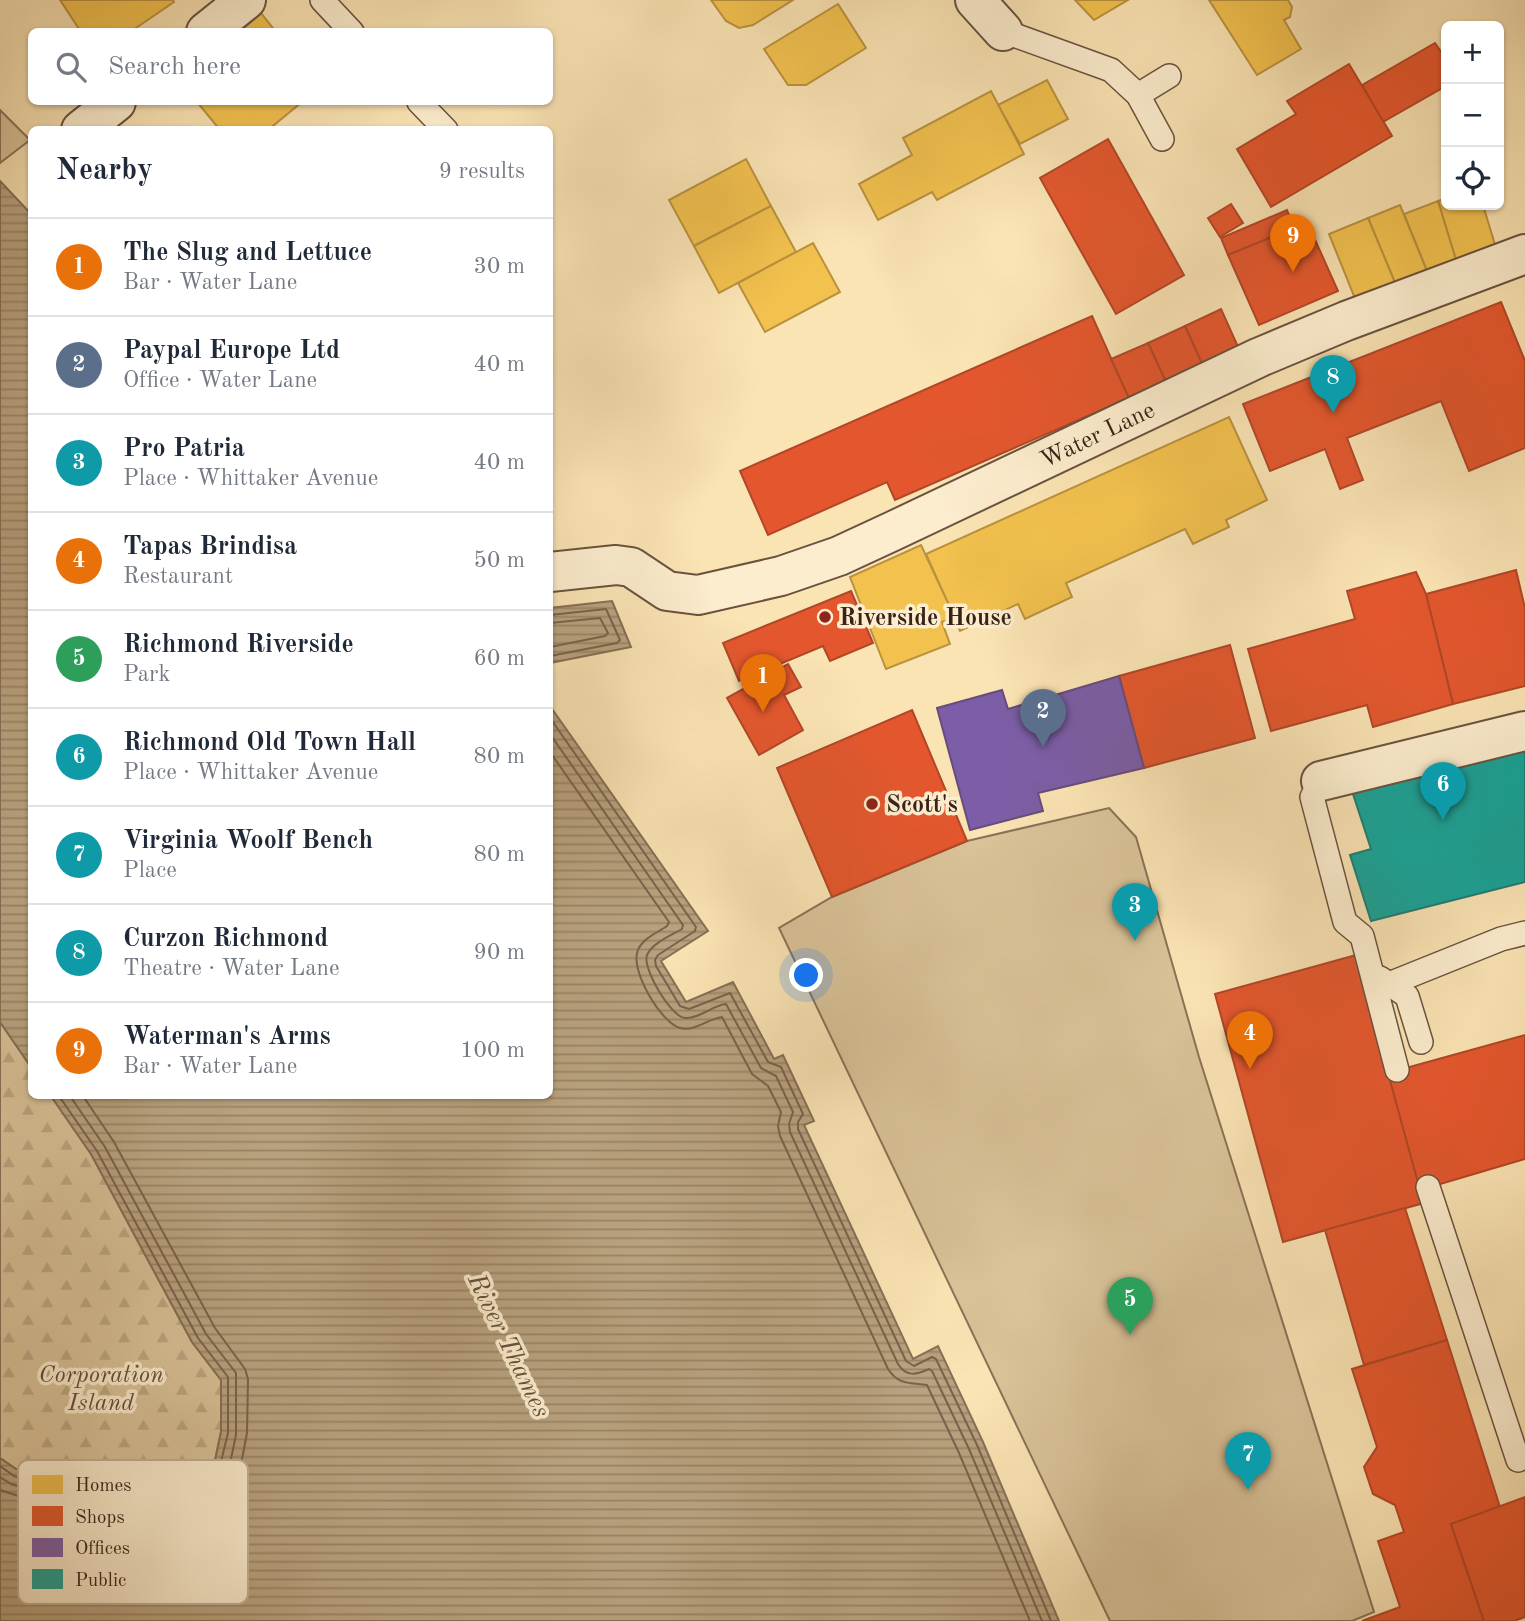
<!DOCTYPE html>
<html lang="en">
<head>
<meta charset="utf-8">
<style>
  :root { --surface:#fff; --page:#f2f2f3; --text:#1f2937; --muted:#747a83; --line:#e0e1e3; --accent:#0f766e }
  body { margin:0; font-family:"Old Standard TT",serif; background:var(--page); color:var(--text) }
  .controls { position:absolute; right:21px; top:21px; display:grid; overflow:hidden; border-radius:10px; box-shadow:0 2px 5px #0004 }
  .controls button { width:63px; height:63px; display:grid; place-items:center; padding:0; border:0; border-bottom:2px solid var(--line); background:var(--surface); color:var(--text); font:35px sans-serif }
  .you { position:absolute; left:807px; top:976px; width:24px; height:24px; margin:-18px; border:5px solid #fff; border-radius:50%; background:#1a73e8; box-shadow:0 0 0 10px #1a73e833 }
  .badge { display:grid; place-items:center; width:46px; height:46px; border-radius:50%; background:var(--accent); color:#fff; font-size:23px; font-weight:700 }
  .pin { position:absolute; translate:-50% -58px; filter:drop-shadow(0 2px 4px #0008) }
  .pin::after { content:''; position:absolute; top:37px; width:24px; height:21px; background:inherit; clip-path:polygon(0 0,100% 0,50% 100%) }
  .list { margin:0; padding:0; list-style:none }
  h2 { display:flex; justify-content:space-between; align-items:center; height:91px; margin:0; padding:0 28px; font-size:30px }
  h2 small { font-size:23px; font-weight:400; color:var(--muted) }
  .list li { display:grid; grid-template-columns:46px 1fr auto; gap:21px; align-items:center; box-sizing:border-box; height:98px; padding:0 28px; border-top:2px solid var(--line) }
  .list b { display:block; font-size:26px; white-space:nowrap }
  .list p { margin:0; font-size:23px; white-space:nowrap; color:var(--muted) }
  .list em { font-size:23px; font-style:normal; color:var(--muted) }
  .icon { flex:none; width:38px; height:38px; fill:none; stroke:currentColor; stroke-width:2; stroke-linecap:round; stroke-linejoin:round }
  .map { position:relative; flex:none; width:1525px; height:1621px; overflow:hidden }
  .search { position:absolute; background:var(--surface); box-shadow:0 2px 5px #0004; left:28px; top:28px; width:525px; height:77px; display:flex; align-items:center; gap:18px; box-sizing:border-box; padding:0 24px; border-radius:10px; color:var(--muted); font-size:26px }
  .panel { position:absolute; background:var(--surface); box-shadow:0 2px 5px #0004; left:28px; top:126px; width:525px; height:973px; border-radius:10px }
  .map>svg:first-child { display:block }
</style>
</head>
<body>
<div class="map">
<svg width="1525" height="1621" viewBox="0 0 1525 1621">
  <defs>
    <pattern id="forest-firs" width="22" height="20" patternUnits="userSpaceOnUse" patternTransform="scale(1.75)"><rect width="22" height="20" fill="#dac399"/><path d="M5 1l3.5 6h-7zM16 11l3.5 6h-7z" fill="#bca783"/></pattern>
    <pattern id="water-rules" width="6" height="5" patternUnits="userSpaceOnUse" patternTransform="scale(1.75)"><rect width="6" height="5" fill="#b9a27f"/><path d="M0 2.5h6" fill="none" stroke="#978467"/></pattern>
  </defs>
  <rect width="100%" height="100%" fill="#fbe4b4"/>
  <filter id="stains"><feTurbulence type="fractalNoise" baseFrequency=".00286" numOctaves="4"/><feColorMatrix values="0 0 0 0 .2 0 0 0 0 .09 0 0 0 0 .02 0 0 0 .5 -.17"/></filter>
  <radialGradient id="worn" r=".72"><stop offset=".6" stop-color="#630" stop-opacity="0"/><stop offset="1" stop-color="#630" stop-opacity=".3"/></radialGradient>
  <!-- green -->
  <g fill="#dac399" stroke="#8a7258" stroke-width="2">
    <polygon points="0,110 30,140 0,163"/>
    <polygon points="1109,808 1136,837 1199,1057 1374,1612 1352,1621 1110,1621 779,928 832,897 967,841"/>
  </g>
  <!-- forest -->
  <polygon fill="url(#forest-firs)" stroke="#8a7258" stroke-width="2" points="0,1022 31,1067 32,1096 51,1096 91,1154 192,1342 221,1380 221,1432 213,1470 203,1482 172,1493 138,1497 85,1491 16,1469 0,1458"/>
  <!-- water -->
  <g fill="url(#water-rules)" stroke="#866f56" stroke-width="2">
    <polygon points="0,181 32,215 31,1067 0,1022"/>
    <polygon points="612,601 631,647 550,663 550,608"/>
    <polygon points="550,706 708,931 661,961 686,1002 733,982 774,1059 783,1055 814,1121 804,1125 913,1359 938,1346 983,1442 1059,1621 0,1621 0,1458 16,1469 85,1491 138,1497 172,1493 203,1482 213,1470 221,1432 221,1380 192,1342 91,1154 51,1096 550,1096"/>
  </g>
  <!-- homes -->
  <g fill="#f2c14e" stroke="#ba913e" stroke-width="2">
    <polygon points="60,0 173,0 174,2 130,32 81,32"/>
    <polygon points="711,0 793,0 753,25 739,28 726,21"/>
    <polygon points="1075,0 1128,0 1094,20"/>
    <polygon points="1209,0 1288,0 1292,7 1290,17 1284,20 1301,49 1257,75"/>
    <polygon points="838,4 866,48 806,85 788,85 764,49"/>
    <polygon points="261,13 276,32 239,32"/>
    <polygon points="1047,80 1068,119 1020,144 998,105"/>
    <polygon points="991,91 1024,154 937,200 932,192 878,220 859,184 912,155 903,138"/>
    <polygon points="197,102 302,102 268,130 220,130"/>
    <polygon points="746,159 771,206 694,246 669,200"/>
    <polygon points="1446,198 1446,205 1483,205 1496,248 1456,260 1438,201"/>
    <polygon points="1438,201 1456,260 1427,271 1404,214"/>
    <polygon points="1400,205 1427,271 1396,285 1368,218"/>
    <polygon points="771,206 796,252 719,293 694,246"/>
    <polygon points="1368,218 1396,285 1356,301 1329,234"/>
    <polygon points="813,243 840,292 765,332 738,283"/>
    <polygon points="1229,417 1267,500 1226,520 1229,527 1193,544 1185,529 1066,583 1072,597 1025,619 1018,604 960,631 926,554"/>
    <polygon points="921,545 955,618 942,622 950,644 886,669 850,577"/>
  </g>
  <!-- shops -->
  <g fill="#e4572e" stroke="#b14727" stroke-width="2">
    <polygon points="1435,43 1446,59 1446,86 1383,122 1362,85"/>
    <polygon points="1349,64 1392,136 1271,207 1237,149 1296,114 1287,101"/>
    <polygon points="1108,139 1184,275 1116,314 1040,178"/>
    <polygon points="1231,204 1243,223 1220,237 1208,218"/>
    <polygon points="1287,210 1295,230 1274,240 1272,237 1228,255 1221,238"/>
    <polygon points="1308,224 1338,291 1259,325 1228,255 1272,237 1274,240"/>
    <polygon points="1501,302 1525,361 1525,448 1469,471 1441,401 1347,438 1363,480 1340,489 1325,449 1270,471 1243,404"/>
    <polygon points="1221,309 1239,349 1203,366 1185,326"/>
    <polygon points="1092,316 1129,398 895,500 887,482 768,535 740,471"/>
    <polygon points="1185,326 1203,366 1166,382 1148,343"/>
    <polygon points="1148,343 1166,382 1129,398 1111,359"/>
    <polygon points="1516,570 1525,608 1525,686 1453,704 1426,594"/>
    <polygon points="1416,572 1426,594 1453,704 1373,727 1367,705 1271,731 1248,649 1355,619 1347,591"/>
    <polygon points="851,591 873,643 830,661 823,646 739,681 723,643"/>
    <polygon points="1230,645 1255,738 1144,768 1119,676"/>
    <polygon points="788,664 801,687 784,695 803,730 759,755 727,698"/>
    <polygon points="912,710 967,841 832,897 777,768"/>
    <polygon points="1356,955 1424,1203 1283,1242 1215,994"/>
    <polygon points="1525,1035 1525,1159 1420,1190 1388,1073"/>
    <polygon points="1405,1208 1447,1340 1364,1365 1325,1230"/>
    <polygon points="1447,1340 1500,1507 1451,1524 1484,1621 1362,1621 1400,1607 1378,1541 1404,1532 1395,1505 1373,1494 1364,1467 1377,1447 1352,1369"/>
    <polygon points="1525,1497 1525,1617 1514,1621 1484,1621 1451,1524"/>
  </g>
  <!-- offices -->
  <polygon fill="#7b5ea7" stroke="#674c7c" stroke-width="2" points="1119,676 1144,768 1038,793 1043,811 970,830 937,708 1002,690 1008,709"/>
  <!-- public -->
  <polygon fill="#17a398" stroke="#217c72" stroke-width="2" points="1525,750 1525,882 1371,921 1350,855 1371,849 1352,791"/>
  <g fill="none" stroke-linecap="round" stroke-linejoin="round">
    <!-- shore -->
    <g stroke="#79624c" stroke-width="2">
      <polyline points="550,615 606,609 620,640 617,643 550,656"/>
      <polyline points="550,623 600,618 608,633 605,636 550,647"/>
      <polyline points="550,718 696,927 695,931 658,955 655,960 656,966 680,1006 689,1009 730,993 768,1062 781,1067 803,1114 798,1122 798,1129 906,1361 914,1366 932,1357 936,1359 977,1445 1051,1621"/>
      <path d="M550,734l133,191 -1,4c-10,6 -30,14 -35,26 -5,13 24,62 38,63 14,1 28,-13 41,-14l35,64 15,8 17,36 -4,12 1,8 108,232c8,13 18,11 31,5l3,2 37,78 73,172"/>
      <path d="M550,752l119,170 -2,4c-10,7 -24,12 -29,24 -9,19 23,73 42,78 15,4 27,-9 42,-11l30,57 16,12 13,26 -3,14 2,10 108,233c11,17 23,13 39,16l32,68 71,168"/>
      <polyline points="0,1466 14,1476 84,1498 138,1504 173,1500 206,1488 218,1474 228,1433 228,1377 198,1338 97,1151 59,1096"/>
      <polyline points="0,1477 11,1484 83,1507 137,1513 175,1509 210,1495 225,1480 228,1473 236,1435 236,1373 206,1334 105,1147 70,1096"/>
      <polyline points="0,1490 79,1516 140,1524 179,1519 213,1506 232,1487 239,1475 247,1433 248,1379 245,1369 215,1328 114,1142 83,1096"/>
    </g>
    <defs>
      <g id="service">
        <polyline points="322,0 352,32"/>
        <polyline points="1003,31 1111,70 1138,95 1162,139"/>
        <polyline points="1138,95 1169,76"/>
        <polyline points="419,102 446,130"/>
        <polyline points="1321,781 1312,797 1345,922 1362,936 1397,1070"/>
        <polyline points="1380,978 1407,996 1421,1042"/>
        <polyline points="1389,984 1501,939 1525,933"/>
        <polyline points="1428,1187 1518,1460"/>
      </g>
      <g id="minor">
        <polyline points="975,0 1003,31"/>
        <polyline points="206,32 246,0"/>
        <polyline points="81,130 116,102"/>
        <path id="s1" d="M550,572l66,-7 15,2 36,24 31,4 83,-19 58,-20 54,-25 367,-174 86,-36 179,-67"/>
        <polyline points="1321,781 1525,731"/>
      </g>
    </defs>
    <!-- service casing -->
    <use href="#service" stroke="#6a523f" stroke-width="26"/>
    <!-- minor casing -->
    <use href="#minor" stroke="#6a523f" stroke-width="42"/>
    <!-- service -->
    <use href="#service" stroke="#fcedce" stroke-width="23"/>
    <!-- minor -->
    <use href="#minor" stroke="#fcedce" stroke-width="38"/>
  </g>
  <!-- markers -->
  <g fill="#8f2418" stroke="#fcedce" stroke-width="2.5">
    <circle cx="825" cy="617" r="7"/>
    <circle cx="872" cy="804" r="7"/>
  </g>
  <g text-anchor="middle" stroke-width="7" stroke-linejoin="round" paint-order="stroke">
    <!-- street labels -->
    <g font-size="24" fill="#392218" stroke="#fcedce">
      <text dy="8" stroke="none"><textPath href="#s1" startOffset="588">Water Lane</textPath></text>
    </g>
    <!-- poi labels -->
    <g font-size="24" font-weight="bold" fill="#392218" stroke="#fcedce" text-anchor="start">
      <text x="839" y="625">Riverside House</text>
      <text x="886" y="812">Scott's</text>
    </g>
    <!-- park labels -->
    <g font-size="24" font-style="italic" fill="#614a38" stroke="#fcedce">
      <text x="101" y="1382">Corporation<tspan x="101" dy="28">Island</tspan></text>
    </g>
    <!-- water labels -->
    <g font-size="26" font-style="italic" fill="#664f3c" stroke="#fcedce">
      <text transform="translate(510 1345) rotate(64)" y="9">River Thames</text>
    </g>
  </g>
  <!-- legend -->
  <rect x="18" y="1460" width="230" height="144" rx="10" fill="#fcedce" stroke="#c2b097" stroke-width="2"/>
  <rect x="32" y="1475" width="31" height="19" fill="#f2c14e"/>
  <rect x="32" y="1506" width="31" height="20" fill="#e4572e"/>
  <rect x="32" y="1538" width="31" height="19" fill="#7b5ea7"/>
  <rect x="32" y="1569" width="31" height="20" fill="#17a398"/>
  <g font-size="19" fill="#392218">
    <text x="75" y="1491">Homes</text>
    <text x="75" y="1523">Shops</text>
    <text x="75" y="1554">Offices</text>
    <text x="75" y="1586">Public</text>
  </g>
  <rect width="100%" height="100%" filter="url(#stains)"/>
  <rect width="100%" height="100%" fill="url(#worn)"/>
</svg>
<div class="controls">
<button>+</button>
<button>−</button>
<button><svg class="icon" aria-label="locate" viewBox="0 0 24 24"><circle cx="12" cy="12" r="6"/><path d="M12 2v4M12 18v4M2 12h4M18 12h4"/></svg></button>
</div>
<div class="you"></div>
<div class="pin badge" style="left:763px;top:712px;background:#e8710a">1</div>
<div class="pin badge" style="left:1043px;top:747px;background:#5c6f8a">2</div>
<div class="pin badge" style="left:1135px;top:941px;background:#0f9aa8">3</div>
<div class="pin badge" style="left:1250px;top:1069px;background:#e8710a">4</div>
<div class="pin badge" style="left:1130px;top:1335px;background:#2e9e5b">5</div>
<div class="pin badge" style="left:1443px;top:820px;background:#0f9aa8">6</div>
<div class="pin badge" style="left:1248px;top:1490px;background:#0f9aa8">7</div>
<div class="pin badge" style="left:1333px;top:413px;background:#0f9aa8">8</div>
<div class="pin badge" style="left:1293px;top:272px;background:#e8710a">9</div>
<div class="search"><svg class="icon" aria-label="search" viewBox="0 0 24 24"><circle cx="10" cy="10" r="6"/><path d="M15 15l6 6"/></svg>Search here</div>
<section class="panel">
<h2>Nearby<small>9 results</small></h2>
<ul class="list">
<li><span class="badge" style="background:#e8710a">1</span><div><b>The Slug and Lettuce</b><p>Bar · Water Lane</p></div><em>30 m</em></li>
<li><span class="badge" style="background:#5c6f8a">2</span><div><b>Paypal Europe Ltd</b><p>Office · Water Lane</p></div><em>40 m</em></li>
<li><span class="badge" style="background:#0f9aa8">3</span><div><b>Pro Patria</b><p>Place · Whittaker Avenue</p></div><em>40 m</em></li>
<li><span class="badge" style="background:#e8710a">4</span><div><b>Tapas Brindisa</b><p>Restaurant</p></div><em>50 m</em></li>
<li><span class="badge" style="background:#2e9e5b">5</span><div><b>Richmond Riverside</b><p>Park</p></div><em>60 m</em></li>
<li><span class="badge" style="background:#0f9aa8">6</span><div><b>Richmond Old Town Hall</b><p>Place · Whittaker Avenue</p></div><em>80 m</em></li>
<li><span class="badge" style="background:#0f9aa8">7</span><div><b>Virginia Woolf Bench</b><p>Place</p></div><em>80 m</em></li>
<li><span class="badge" style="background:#0f9aa8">8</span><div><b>Curzon Richmond</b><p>Theatre · Water Lane</p></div><em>90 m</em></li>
<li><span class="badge" style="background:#e8710a">9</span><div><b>Waterman's Arms</b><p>Bar · Water Lane</p></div><em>100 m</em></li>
</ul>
</section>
</div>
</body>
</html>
